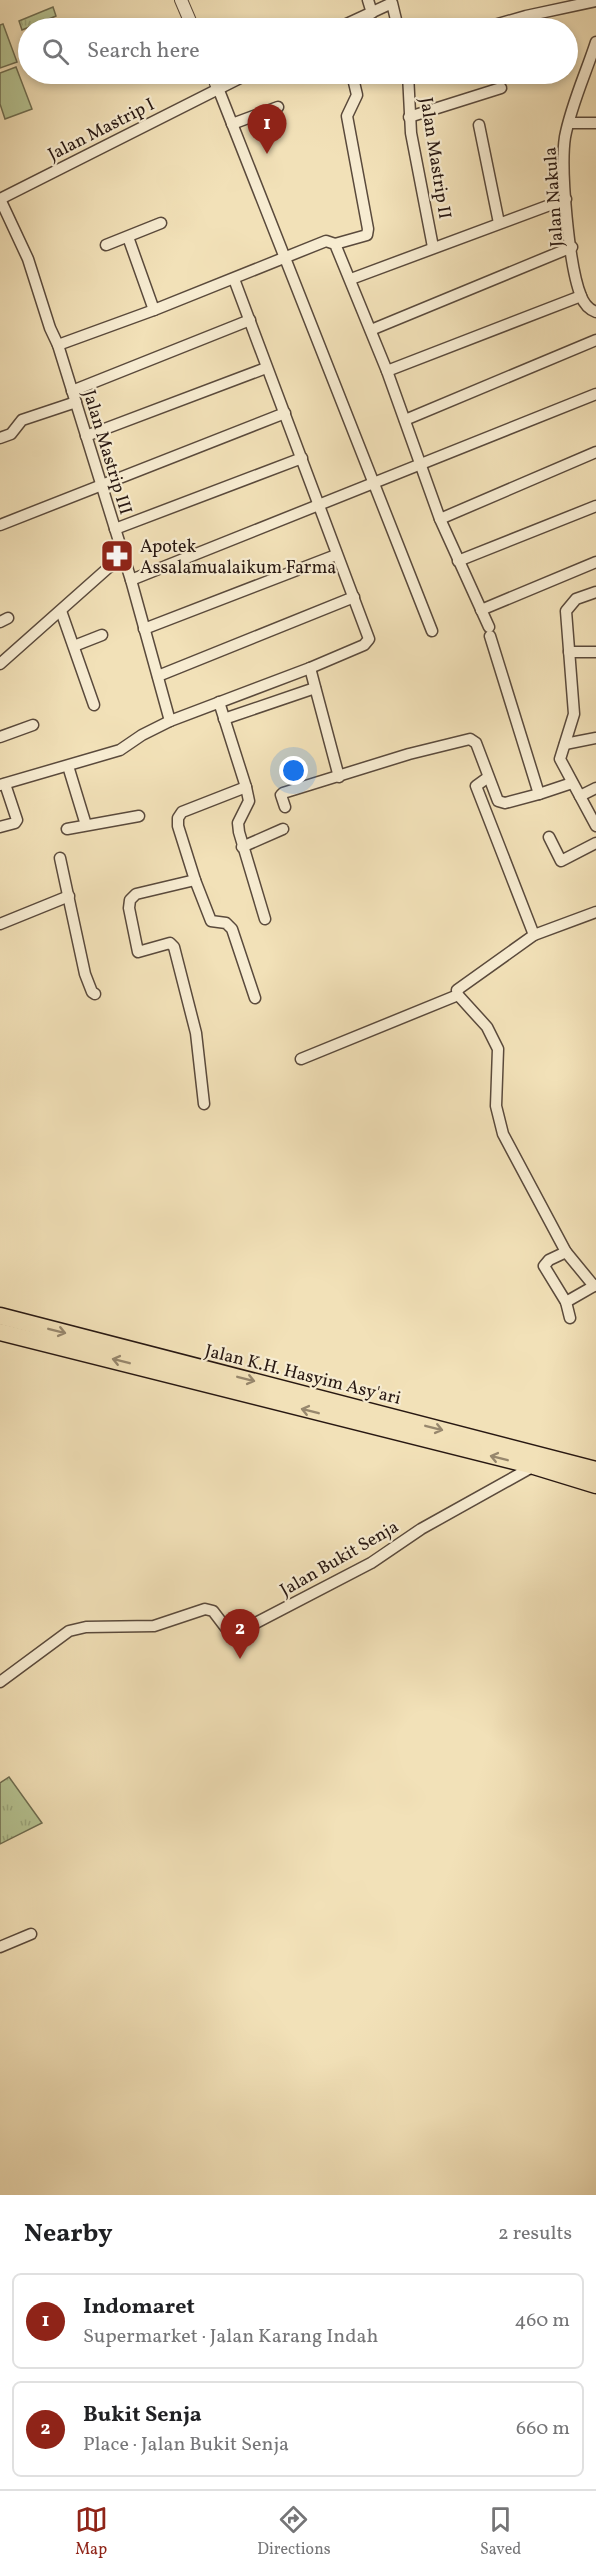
<!DOCTYPE html>
<html lang="en">
<head>
<meta charset="utf-8">
<style>
  :root { --surface:#fff; --page:#f6f6f6; --text:#202124; --muted:#757577; --line:#e0e0e0; --accent:#8f2418 }
  body { margin:0; font-family:Vollkorn,serif; background:var(--page); color:var(--text) }
  .you { position:absolute; left:294px; top:771px; width:21px; height:21px; margin:-15px; border:4px solid #fff; border-radius:50%; background:#1a73e8; box-shadow:0 0 0 9px #1a73e833 }
  .badge { display:grid; place-items:center; width:39px; height:39px; border-radius:50%; background:var(--accent); color:#fff; font-size:20px; font-weight:700 }
  .pin { position:absolute; translate:-50% -50px; filter:drop-shadow(0 2px 3px #0008) }
  .pin::after { content:''; position:absolute; top:32px; width:21px; height:18px; background:inherit; clip-path:polygon(0 0,100% 0,50% 100%) }
  .list { margin:0; padding:0; list-style:none }
  h2 { display:flex; justify-content:space-between; align-items:center; height:78px; margin:0; padding:0 24px; font-size:26px }
  h2 small { font-size:20px; font-weight:400; color:var(--muted) }
  .list li { display:grid; grid-template-columns:39px 1fr auto; gap:18px; align-items:center; box-sizing:border-box; height:96px; margin:0 12px 12px; padding:0 12px; border:2px solid var(--line); border-radius:9px }
  .list b { display:block; font-size:22px; white-space:nowrap }
  .list p { margin:0; font-size:20px; white-space:nowrap; color:var(--muted) }
  .list em { font-size:20px; font-style:normal; color:var(--muted) }
  .icon { flex:none; width:33px; height:33px; fill:none; stroke:currentColor; stroke-width:2; stroke-linecap:round; stroke-linejoin:round }
  .map { position:relative; flex:none; width:596px; height:2195px; overflow:hidden }
  .search { position:absolute; background:var(--surface); box-shadow:0 3px 9px #0003; left:18px; right:18px; top:18px; height:66px; display:flex; align-items:center; gap:15px; box-sizing:border-box; padding:0 21px; border-radius:33px; color:var(--muted); font-size:22px }
  .sheet { height:294px; background:var(--surface) }
  nav { display:flex; justify-content:space-around; align-items:center; box-sizing:border-box; height:84px; border-top:2px solid var(--line); background:var(--surface); font-size:16px; color:var(--muted) }
  nav a { display:grid; justify-items:center; gap:3px }
  nav .on { color:var(--accent) }
  .map>svg:first-child { display:block }
</style>
</head>
<body>
<div class="map">
<svg width="596" height="2195" viewBox="0 0 596 2195">
  <defs>
    <pattern id="grass-tufts" width="24" height="20" patternUnits="userSpaceOnUse" patternTransform="scale(1.5)"><rect width="24" height="20" fill="#b6c493"/><path d="M3 7l-1-3M5 7V3M7 7l1-3M15 17l-1-3M17 17v-4M19 17l1-3" fill="none" stroke="#9ca87e"/></pattern>
  </defs>
  <rect width="100%" height="100%" fill="#f2e1b8"/>
  <filter id="stains"><feTurbulence type="fractalNoise" baseFrequency=".00333" numOctaves="4"/><feColorMatrix values="0 0 0 0 .2 0 0 0 0 .09 0 0 0 0 .02 0 0 0 .5 -.17"/></filter>
  <radialGradient id="worn" r=".72"><stop offset=".6" stop-color="#630" stop-opacity="0"/><stop offset="1" stop-color="#630" stop-opacity=".3"/></radialGradient>
  <!-- grass -->
  <g fill="url(#grass-tufts)" stroke="#6f6e52" stroke-width="1.5">
    <polygon points="53,7 56,16 22,30 19,21"/>
    <polygon points="9,1777 42,1823 0,1844 0,1783"/>
  </g>
  <!-- park -->
  <g fill="#b6c493" stroke="#6f6e52" stroke-width="1.5">
    <polygon points="3,24 17,62 0,68 0,25"/>
    <polygon points="16,67 32,109 5,119 0,104 0,73"/>
  </g>
  <g fill="none" stroke-linecap="round" stroke-linejoin="round">
    <defs>
      <g id="minor">
        <polyline points="368,0 372,13"/>
        <polyline points="338,28 392,3 398,28"/>
        <polyline points="484,28 526,16 596,1"/>
        <path d="M596,42c-10,31 -25,63 -31,95 -5,32 4,130 16,159 3,8 7,13 15,16"/>
        <polyline points="408,74 411,133 433,247"/>
        <polyline points="218,88 432,631"/>
        <polyline points="409,117 501,88"/>
        <polyline points="569,123 596,123"/>
        <polyline points="232,124 278,107"/>
        <polyline points="479,125 499,223"/>
        <polyline points="0,199 28,259 50,328 58,345 131,580 170,721"/>
        <polyline points="0,199 248,74"/>
        <polyline points="128,237 154,310"/>
        <polyline points="335,244 367,235 368,229 347,116 357,95 352,74"/>
        <polyline points="106,245 161,223"/>
        <polyline points="351,279 566,199"/>
        <polyline points="371,330 572,247"/>
        <polyline points="58,345 154,310 326,241 335,244 387,371 440,519 489,627"/>
        <polyline points="387,371 581,296"/>
        <polyline points="72,391 250,320"/>
        <polyline points="405,420 596,340"/>
        <polyline points="86,436 266,368"/>
        <polyline points="0,438 11,434 22,420 76,402"/>
        <polyline points="440,519 596,452"/>
        <polyline points="0,525 285,413"/>
        <polyline points="115,529 302,458"/>
        <polyline points="458,561 596,506"/>
        <polyline points="131,580 596,394"/>
        <polyline points="596,592 576,599 566,611 574,714 560,759 596,826"/>
        <polyline points="481,610 596,562"/>
        <polyline points="61,611 94,705"/>
        <polyline points="0,622 8,618"/>
        <polyline points="144,629 336,555"/>
        <polyline points="490,636 539,794 572,783"/>
        <polyline points="74,646 102,635"/>
        <polyline points="569,652 596,652"/>
        <polyline points="0,664 108,568 124,558"/>
        <polyline points="310,668 339,777"/>
        <polyline points="158,676 354,597"/>
        <polyline points="224,719 315,688"/>
        <polyline points="0,737 33,725"/>
        <polyline points="565,744 596,738"/>
        <polyline points="68,766 86,825"/>
        <polyline points="487,778 476,786 534,935"/>
        <polyline points="0,785 120,750 142,735 170,721 310,668 364,645 369,639 234,279"/>
        <polyline points="246,787 249,801 238,823 239,832 265,919"/>
        <polyline points="580,796 596,788"/>
        <polyline points="285,807 281,795 283,793 409,754 470,739 476,743 498,801 505,803 539,794"/>
        <polyline points="0,827 15,823 17,820 5,784"/>
        <polyline points="67,829 139,816"/>
        <polyline points="549,837 561,861 596,843"/>
        <polyline points="242,847 283,829"/>
        <polyline points="60,858 85,974 92,992 95,994"/>
        <polyline points="195,880 211,921 226,923 232,929 255,998"/>
        <polyline points="596,912 534,935 457,990 458,995 487,1027 498,1049 496,1106 503,1134 566,1252 594,1286 596,1285"/>
        <polyline points="0,924 69,896"/>
        <polyline points="301,1059 458,995"/>
        <polyline points="204,1104 196,1033 174,947 170,943 138,952 129,908 130,900 136,894 195,880 178,826 178,818 182,812 246,787 219,702"/>
        <polyline points="566,1252 549,1260 544,1266 566,1302 570,1318"/>
        <polyline points="566,1302 594,1286"/>
        <polyline points="0,1682 69,1631 86,1627 154,1626 205,1609 213,1611 229,1632 246,1628 371,1563 421,1529 534,1466"/>
        <polyline points="0,1947 31,1934"/>
      </g>
      <g id="tertiary">
        <polyline points="181,0 193,28"/>
        <polyline points="212,74 218,88"/>
      </g>
      <g id="trunk">
        <polyline points="0,1316 596,1470"/>
        <polyline points="0,1332 534,1466 596,1485"/>
      </g>
    </defs>
    <!-- minor casing -->
    <use href="#minor" stroke="#5a4a3c" stroke-width="13"/>
    <!-- tertiary casing -->
    <use href="#tertiary" stroke="#5a4a3c" stroke-width="14"/>
    <!-- trunk casing -->
    <use href="#trunk" stroke="#281812" stroke-width="19"/>
    <!-- minor -->
    <use href="#minor" stroke="#f7ecd1" stroke-width="10"/>
    <!-- tertiary -->
    <use href="#tertiary" stroke="#f7ecd1" stroke-width="12"/>
    <!-- trunk -->
    <use href="#trunk" stroke="#f2e1b8" stroke-width="16"/>
  </g>
  <!-- one-way arrows -->
  <defs><path id="oneway-shaft" d="M-6 0H5M1.5-3L5.5 0L1.5 3" fill="none" stroke-width="1.6" stroke-linecap="round" stroke-linejoin="round" transform="scale(1.5)"/></defs>
  <g stroke="#97876d">
    <use href="#oneway-shaft" transform="translate(57 1331) rotate(14)"/>
    <use href="#oneway-shaft" transform="translate(121 1361) rotate(-166)"/>
    <use href="#oneway-shaft" transform="translate(246 1379) rotate(14)"/>
    <use href="#oneway-shaft" transform="translate(310 1411) rotate(-166)"/>
    <use href="#oneway-shaft" transform="translate(434 1428) rotate(14)"/>
    <use href="#oneway-shaft" transform="translate(499 1458) rotate(-166)"/>
  </g>
  <!-- icons -->
  <defs>
    <symbol id="pharmacy-square" viewBox="-11 -11 22 22"><rect x="-9" y="-9" width="18" height="18" rx="4" fill="#8f2418" stroke="#f7ecd1"/><path d="M-2-6h4v4h4v4h-4v4h-4v-4h-4v-4h4Z" fill="#fff"/></symbol>
  </defs>
  <g fill-rule="evenodd">
    <use href="#pharmacy-square" x="98" y="537" width="38" height="38"/>
  </g>
  <g text-anchor="middle" stroke-width="4.5" stroke-linejoin="round" paint-order="stroke">
    <!-- street labels -->
    <g font-size="18" fill="#281812" stroke="#f7ecd1">
      <text transform="translate(101 129) rotate(-27)" y="6">Jalan Mastrip I</text>
      <text transform="translate(436 158) rotate(81)" y="6">Jalan Mastrip II</text>
      <text transform="translate(553 197) rotate(-94)" y="6">Jalan Nakula</text>
      <text transform="translate(108 452) rotate(73)" y="6">Jalan Mastrip III</text>
      <text transform="translate(303 1374) rotate(14)" y="6">Jalan K.H. Hasyim Asy'ari</text>
      <text transform="translate(339 1558) rotate(-30)" y="6">Jalan Bukit Senja</text>
    </g>
    <!-- poi labels -->
    <g font-size="18" fill="#281812" stroke="#f7ecd1" text-anchor="start">
      <text x="140" y="552">Apotek<tspan x="140" dy="21">Assalamualaikum Farma</tspan></text>
    </g>
  </g>
  <rect width="100%" height="100%" filter="url(#stains)"/>
  <rect width="100%" height="100%" fill="url(#worn)"/>
</svg>
<div class="you"></div>
<div class="pin badge" style="left:267px;top:154px">1</div>
<div class="pin badge" style="left:240px;top:1659px">2</div>
<div class="search"><svg class="icon" aria-label="search" viewBox="0 0 24 24"><circle cx="10" cy="10" r="6"/><path d="M15 15l6 6"/></svg>Search here</div>
</div>
<section class="sheet">
<h2>Nearby<small>2 results</small></h2>
<ul class="list">
<li><span class="badge">1</span><div><b>Indomaret</b><p>Supermarket · Jalan Karang Indah</p></div><em>460 m</em></li>
<li><span class="badge">2</span><div><b>Bukit Senja</b><p>Place · Jalan Bukit Senja</p></div><em>660 m</em></li>
</ul>
</section>
<nav>
<a class="on"><svg class="icon" aria-label="map" viewBox="0 0 24 24"><path d="M3 6l6-2 6 2 6-2v14l-6 2-6-2-6 2zM9 4v14M15 6v14"/></svg>Map</a>
<a><svg class="icon" aria-label="directions" viewBox="0 0 24 24"><path d="M12 3l9 9-9 9-9-9zM9 14v-3h6M13 9l2 2-2 2"/></svg>Directions</a>
<a><svg class="icon" aria-label="saved" viewBox="0 0 24 24"><path d="M7 4h10v16l-5-4-5 4z"/></svg>Saved</a>
</nav>
</body>
</html>
